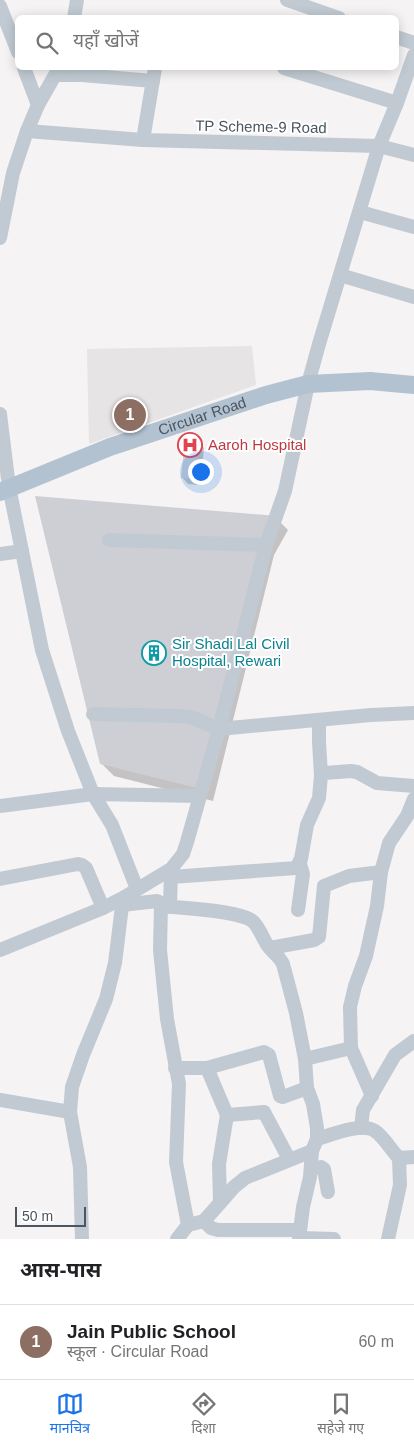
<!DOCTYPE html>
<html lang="hi">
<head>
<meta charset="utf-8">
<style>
  :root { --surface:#fff; --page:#f2f2f2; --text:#202124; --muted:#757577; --line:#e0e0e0; --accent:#1a73e8 }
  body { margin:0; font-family:Arial,"Noto Sans Devanagari",sans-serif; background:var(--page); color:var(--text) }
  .scale { position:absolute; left:15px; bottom:12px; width:71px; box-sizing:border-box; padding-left:5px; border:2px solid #4a5661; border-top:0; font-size:14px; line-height:18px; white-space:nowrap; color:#4a5661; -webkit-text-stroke:4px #fff; paint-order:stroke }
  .you { position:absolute; left:200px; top:471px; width:18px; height:18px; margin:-12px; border:4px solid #fff; border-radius:50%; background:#1a73e8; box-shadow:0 0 0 8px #1a73e833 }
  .badge { display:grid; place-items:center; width:32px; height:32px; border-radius:50%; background:var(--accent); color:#fff; font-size:16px; font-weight:700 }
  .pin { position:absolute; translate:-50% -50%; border:2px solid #fff; box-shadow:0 1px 5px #0006 }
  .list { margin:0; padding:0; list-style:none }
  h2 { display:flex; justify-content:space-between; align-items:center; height:65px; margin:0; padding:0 20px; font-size:21px }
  h2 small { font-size:16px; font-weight:400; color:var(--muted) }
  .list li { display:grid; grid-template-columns:32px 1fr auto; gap:15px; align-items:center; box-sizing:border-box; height:75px; padding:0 20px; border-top:1px solid var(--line) }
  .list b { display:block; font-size:19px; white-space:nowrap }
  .list p { margin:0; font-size:16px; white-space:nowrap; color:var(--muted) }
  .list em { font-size:16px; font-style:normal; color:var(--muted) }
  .icon { flex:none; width:28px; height:28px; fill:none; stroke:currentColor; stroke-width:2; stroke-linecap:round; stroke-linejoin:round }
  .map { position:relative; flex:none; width:414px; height:1239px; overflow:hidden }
  .search { position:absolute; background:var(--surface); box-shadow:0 2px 12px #0003; left:15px; right:15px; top:15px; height:55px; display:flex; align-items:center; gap:12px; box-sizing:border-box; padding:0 18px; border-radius:8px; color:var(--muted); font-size:19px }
  .sheet { height:140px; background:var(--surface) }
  nav { display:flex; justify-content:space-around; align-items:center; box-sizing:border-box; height:70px; border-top:1px solid var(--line); background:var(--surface); font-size:14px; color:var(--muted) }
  nav a { display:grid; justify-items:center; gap:2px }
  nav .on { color:var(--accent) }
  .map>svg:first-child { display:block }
</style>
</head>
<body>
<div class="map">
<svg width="414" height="1239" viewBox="0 0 414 1239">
  <rect width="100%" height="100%" fill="#f5f3f3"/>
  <!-- education -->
  <polygon fill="#e6e4e5" points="252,346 256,385 89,444 87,349"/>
  <!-- shadow -->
  <g fill="#0003">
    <polygon points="197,442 204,448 200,485 188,484 182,477"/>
    <polygon points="276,518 288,530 274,555 213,801 114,776 101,763"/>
  </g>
  <!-- building -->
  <g fill="#cdcfd5">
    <polygon points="185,439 198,441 194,479 181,478"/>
    <polygon points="35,496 277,516 201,789 100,764"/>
  </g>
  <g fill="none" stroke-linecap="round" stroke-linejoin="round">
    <!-- minor -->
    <g stroke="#c1cad2" stroke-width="14">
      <polyline points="287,0 339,18"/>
      <polyline points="0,6 18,52"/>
      <polyline points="74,18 77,0"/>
      <polyline points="396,37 414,43"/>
      <polyline points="24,68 38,105"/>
      <polyline points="284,68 397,103"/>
      <polyline points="56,75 82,75 153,81"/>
      <polyline points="27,131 143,140 379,146 414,155"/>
      <polyline points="143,140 155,68"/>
      <polyline points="360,212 414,227"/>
      <polyline points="0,238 13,173 27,131 38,105 59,68"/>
      <polyline points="340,275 414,297"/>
      <polyline points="0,414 9,487 42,650 68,731 93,794 112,825 137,889"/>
      <polyline points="109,540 266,545"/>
      <polyline points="0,554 22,551"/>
      <polyline points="93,714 179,716 191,717 219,729 371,715 414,713"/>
      <polyline points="319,720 319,742 321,775"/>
      <polyline points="0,806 93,794 199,796"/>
      <polyline points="171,877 296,868 301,859 307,825 319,798 321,775 325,773 351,771 357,772 377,783 414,786"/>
      <polyline points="0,879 78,864 82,865 86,868 103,908"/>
      <polyline points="122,905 157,901 161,903 160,950 167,1019 179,1084 176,1162 188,1225"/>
      <path d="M162,906c20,2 72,4 89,14 8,5 11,18 17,26 5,7 11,10 15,18l13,49 9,46 2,29 6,16 4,24v11l-5,12 -2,26 -7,30 -4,32"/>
      <polyline points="170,907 171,870"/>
      <polyline points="298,910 303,874 300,864"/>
      <polyline points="270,948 314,940 319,937 324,886 349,876 381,872"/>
      <polyline points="0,950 103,908 123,898 171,869 183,854 187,842 219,729 266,545 285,491 308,384 319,344 379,146 397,103 414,55"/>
      <polyline points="305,1059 351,1048"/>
      <polyline points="175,1068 207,1068 227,1115 219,1164 220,1203"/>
      <polyline points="207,1068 264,1052 269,1055 280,1096 283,1097 307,1088"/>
      <polyline points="372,1096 351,1048 350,1007 355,986 366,956 377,906 381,872 389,843 407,816 414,799"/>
      <polyline points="0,1100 70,1112"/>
      <polyline points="227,1115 264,1112 289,1159"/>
      <polyline points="361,1128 363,1110 395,1055 414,1041"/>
      <path d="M317,1139c14,-4 45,-17 58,-8 9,6 16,19 24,27l15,-1"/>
      <polyline points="311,1169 321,1167 324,1169 328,1192"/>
      <polyline points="204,1221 211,1228 218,1230 300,1230"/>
      <polyline points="300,1238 334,1239"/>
      <polyline points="82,1239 80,1167 70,1112 72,1087 83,1055 106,999 115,963 123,898"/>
      <polyline points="177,1239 188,1225 204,1221 234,1187 245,1178 312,1151"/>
      <polyline points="388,1239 400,1185 399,1158"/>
    </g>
    <!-- major -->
    <path stroke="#b3c2d1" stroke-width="18" id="s1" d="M0,492l110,-45 156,-52 42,-11 62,-3 44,4"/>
  </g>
  <!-- icons -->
  <defs>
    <symbol id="hospital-ring" viewBox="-11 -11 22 22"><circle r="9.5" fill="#fff" stroke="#e0444e" stroke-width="1.5"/><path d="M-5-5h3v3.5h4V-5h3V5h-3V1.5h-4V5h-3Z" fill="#e0444e"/></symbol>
    <symbol id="building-ring" viewBox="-11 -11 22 22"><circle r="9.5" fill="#fff" stroke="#0f9aa8" stroke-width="1.5"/><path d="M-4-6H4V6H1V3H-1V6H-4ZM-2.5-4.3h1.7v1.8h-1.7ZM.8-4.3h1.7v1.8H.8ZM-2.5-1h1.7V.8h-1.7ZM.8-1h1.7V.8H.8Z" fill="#0f9aa8"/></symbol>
  </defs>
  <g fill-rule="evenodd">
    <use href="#hospital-ring" x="176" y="431" width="28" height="28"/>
    <use href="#building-ring" x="140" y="639" width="28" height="28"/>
  </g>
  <g text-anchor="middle" stroke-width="4" stroke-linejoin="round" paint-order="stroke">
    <!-- street labels -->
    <g font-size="15" fill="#4a5661" stroke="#fff">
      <text transform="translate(261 127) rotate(1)" y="5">TP Scheme-9 Road</text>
      <text dy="5" stroke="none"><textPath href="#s1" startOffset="216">Circular Road</textPath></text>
    </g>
    <!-- health labels -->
    <g font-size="15" fill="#be3a42" stroke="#fff" text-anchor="start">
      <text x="208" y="450">Aaroh Hospital</text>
    </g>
    <!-- culture labels -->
    <g font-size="15" fill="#0d838f" stroke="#fff" text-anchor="start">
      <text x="172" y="649">Sir Shadi Lal Civil<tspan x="172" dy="17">Hospital, Rewari</tspan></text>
    </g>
  </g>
</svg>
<div class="scale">50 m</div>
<div class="you"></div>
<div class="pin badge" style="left:130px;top:415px;background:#8d6e63">1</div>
<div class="search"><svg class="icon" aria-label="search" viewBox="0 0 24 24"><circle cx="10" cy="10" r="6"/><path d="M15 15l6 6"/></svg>यहाँ खोजें</div>
</div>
<section class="sheet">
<h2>आस-पास<small></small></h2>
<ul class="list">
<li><span class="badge" style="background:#8d6e63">1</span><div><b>Jain Public School</b><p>स्कूल · Circular Road</p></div><em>60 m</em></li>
</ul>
</section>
<nav>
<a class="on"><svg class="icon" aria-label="map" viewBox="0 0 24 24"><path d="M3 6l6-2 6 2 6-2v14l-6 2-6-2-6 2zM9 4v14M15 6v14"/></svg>मानचित्र</a>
<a><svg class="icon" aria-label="directions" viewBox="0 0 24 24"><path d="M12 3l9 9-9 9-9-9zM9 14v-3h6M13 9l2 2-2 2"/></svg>दिशा</a>
<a><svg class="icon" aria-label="saved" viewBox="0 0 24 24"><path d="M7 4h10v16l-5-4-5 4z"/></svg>सहेजे गए</a>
</nav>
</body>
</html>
